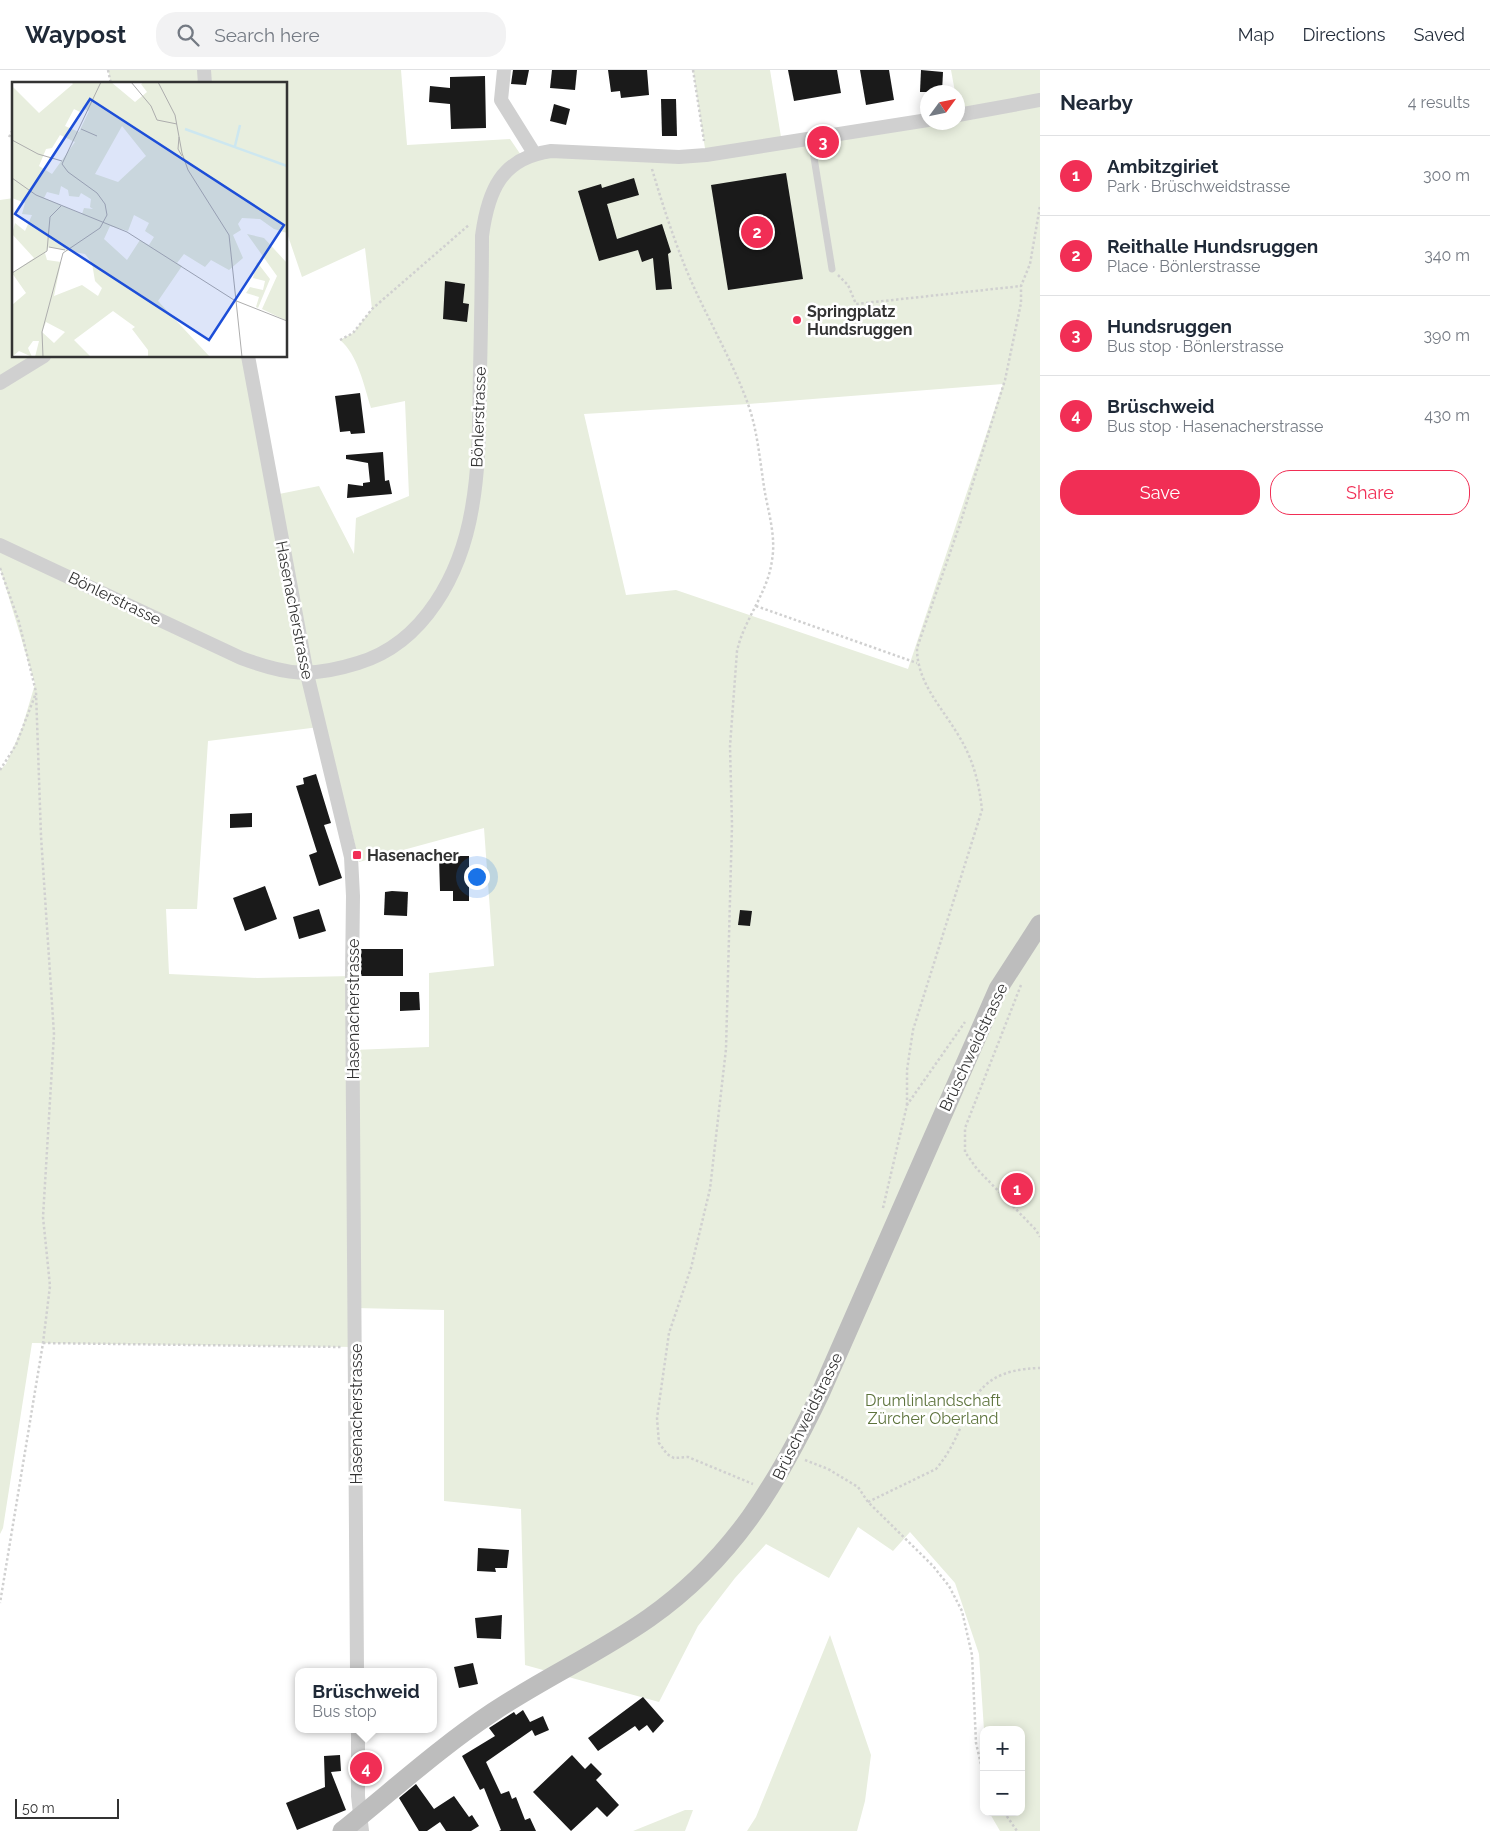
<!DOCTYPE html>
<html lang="en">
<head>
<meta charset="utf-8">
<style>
  :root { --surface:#fff; --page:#f2f2f3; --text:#1f2937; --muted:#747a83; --line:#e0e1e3; --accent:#f12e55 }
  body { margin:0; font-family:Raleway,sans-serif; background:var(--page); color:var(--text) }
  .controls { position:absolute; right:15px; bottom:15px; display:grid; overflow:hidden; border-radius:10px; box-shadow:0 2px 12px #0003 }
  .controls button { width:45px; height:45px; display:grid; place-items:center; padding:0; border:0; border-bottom:1px solid var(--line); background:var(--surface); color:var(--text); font:25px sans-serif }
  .compass { position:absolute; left:920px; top:15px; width:45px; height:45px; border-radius:50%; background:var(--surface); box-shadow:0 2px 12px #0003; rotate:57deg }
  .scale { position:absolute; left:15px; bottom:12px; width:104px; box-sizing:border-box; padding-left:5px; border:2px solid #333; border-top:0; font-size:14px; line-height:18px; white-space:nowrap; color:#333; -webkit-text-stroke:4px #fff; paint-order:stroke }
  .you { position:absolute; left:476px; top:806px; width:18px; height:18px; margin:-12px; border:4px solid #fff; border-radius:50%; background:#1a73e8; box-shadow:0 0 0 8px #1a73e833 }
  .badge { display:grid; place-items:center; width:32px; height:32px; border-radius:50%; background:var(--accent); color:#fff; font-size:16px; font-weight:700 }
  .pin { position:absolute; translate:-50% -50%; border:2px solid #fff; box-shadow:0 1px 5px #0006 }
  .popup { position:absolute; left:295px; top:1598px; width:142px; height:65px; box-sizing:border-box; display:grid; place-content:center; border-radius:10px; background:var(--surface); filter:drop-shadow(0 1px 4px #0005); font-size:16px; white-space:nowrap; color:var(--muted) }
  .popup b { font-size:19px; color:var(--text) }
  .popup::after { content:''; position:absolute; left:50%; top:100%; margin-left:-10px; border:10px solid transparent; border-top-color:var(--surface) }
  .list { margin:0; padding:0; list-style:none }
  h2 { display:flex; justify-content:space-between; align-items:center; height:65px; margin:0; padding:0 20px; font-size:21px }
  h2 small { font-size:16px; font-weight:400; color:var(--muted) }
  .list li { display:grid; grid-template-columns:32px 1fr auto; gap:15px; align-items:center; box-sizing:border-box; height:80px; padding:0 20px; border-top:1px solid var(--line) }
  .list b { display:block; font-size:19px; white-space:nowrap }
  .list p { margin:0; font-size:16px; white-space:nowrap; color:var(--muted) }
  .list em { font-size:16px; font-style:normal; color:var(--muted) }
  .actions { display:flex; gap:10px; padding:15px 20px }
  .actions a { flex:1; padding:11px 0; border:1px solid var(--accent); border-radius:20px; text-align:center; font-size:18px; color:var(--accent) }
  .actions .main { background:var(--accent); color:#fff }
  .icon { flex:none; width:28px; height:28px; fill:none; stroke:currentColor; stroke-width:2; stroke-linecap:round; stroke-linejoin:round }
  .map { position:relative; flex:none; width:1040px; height:1761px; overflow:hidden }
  header { display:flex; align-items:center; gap:30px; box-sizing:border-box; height:70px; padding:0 25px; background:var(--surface); border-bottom:1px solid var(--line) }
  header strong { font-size:24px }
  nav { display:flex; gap:28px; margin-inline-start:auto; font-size:18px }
  .search { width:350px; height:45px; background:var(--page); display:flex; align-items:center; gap:12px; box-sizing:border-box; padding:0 18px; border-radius:20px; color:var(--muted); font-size:19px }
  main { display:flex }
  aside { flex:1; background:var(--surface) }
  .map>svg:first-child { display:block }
</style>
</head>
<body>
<header>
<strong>Waypost</strong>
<div class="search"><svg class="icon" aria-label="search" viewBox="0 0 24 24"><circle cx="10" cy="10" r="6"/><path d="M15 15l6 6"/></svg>Search here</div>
<nav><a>Map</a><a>Directions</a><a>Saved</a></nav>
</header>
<main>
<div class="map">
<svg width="1040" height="1761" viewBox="0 0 1040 1761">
  <rect width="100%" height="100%" fill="#fff"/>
  <!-- green -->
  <g fill="#e8eede" fill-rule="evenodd">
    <path d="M108,0h293l6,75 103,-6 13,19 183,-3 -13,-85h77l12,73 146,-21h30v-30h-3l-4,-22h89v1761h-40l-11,-19h32v-82h-37l-5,-76 -24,-71 -45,-51 -17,19 -35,-24 -29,51 -63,-34 -31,34 -37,48 -39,76 -134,-37 -4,-156 -77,-8v-191l-89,-2v39l-323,-4 -29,185 -3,6v-764l6,-6 16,-36 13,-44 -35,-116v-368l14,-2v158h234l26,139 45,-9 35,68 2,-36 53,-22 -4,-95 -34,7c-7,-22 -13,-53 -31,-68l13,-7 19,-24 -7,-61 -63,29 -16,-47v-146h-175zM1003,314l-95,285 -232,-79 -50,5 -42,-181 164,-10zM319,657l32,101 8,34 125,-34 10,138 -65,7v74l-76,3 -1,-74 -95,2 -88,-4 -3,-65h31l11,-168z"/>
    <polygon points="830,1565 871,1685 865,1731 857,1761 747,1761 756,1747"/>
    <polygon points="685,1740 693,1740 685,1761 633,1761"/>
  </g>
  <!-- building -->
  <g fill="#1a1a1a">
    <polygon points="513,0 529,0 526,15 511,14"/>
    <polygon points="552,0 577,0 575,20 550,18"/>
    <polygon points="608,0 647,0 649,25 621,28 620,21 611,22"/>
    <polygon points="788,0 837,0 841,23 794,31"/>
    <polygon points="860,0 889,0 894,30 866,35"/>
    <polygon points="921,0 943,2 942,22 920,22"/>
    <polygon points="485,6 486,58 451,59 450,34 429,32 430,16 450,18 450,7"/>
    <polygon points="661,29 676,29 677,66 662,66"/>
    <polygon points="554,34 570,39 566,55 550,51"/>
    <polygon points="786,103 803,209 728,220 711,115"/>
    <polygon points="634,108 639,125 607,134 617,169 662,154 671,182 668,184 672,219 656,220 653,188 642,192 638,180 599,191 578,121 601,114 602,118"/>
    <polygon points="445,211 465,214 463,233 469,234 467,252 443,249"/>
    <polygon points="360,323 365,363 351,364 350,361 340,362 335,326"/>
    <polygon points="383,382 385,411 389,410 392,424 347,428 348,414 363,416 363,413 370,412 368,393 346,389 346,385"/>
    <polygon points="316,704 331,753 324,755 342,808 319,816 309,785 317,782 296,716 304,714 303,708"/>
    <polygon points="252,743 252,757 230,758 230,744"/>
    <polygon points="439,786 469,786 469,831 453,831 453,821 440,821"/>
    <polygon points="265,816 277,849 245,861 233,828"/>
    <polygon points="392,821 408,822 407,846 384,845 385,822"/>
    <polygon points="319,839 326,861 299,869 293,847"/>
    <polygon points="740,840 752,841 750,856 738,855"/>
    <rect x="361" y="879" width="42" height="27"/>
    <polygon points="400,922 419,922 420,940 400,941"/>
    <polygon points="478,1478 509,1480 507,1498 495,1498 496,1502 477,1501"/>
    <polygon points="502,1545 501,1569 477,1568 475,1548"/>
    <polygon points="473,1593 478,1614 459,1618 454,1597"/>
    <polygon points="643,1627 664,1651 653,1663 647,1655 639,1661 635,1656 598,1681 588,1668"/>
    <polygon points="523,1640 530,1652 543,1646 549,1660 535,1666 532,1660 486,1692 501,1724 509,1721 512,1729 516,1727 525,1750 530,1748 536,1761 499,1761 501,1760 484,1718 480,1720 462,1686 495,1666 489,1658 514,1642 516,1645"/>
    <polygon points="340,1685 341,1701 331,1702 346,1740 297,1760 286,1733 325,1717 324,1686"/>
    <polygon points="572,1685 585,1699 591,1693 602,1704 596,1710 619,1735 607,1747 597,1737 571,1761 533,1722"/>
    <polygon points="416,1714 434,1739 454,1726 469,1747 472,1745 479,1756 471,1761 446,1761 440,1752 427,1761 419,1761 399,1728"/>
  </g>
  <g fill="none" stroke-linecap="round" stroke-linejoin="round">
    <!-- path -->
    <g stroke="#d0d0d0" stroke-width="2.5" stroke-dasharray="2.5 2.5" stroke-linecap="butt">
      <polyline points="108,0 111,14"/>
      <polyline points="693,0 704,71"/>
      <polyline points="9,67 14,58"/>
      <path d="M652,99c10,34 21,68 34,100 19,46 45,88 62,135 10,28 12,59 17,89 4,21 11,45 7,67 -4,33 -28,59 -35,91l-7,95 2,79 -6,224 -16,140 -19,79 -22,65 -12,85 2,25 8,11 7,4 14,-1 65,27"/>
      <polyline points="838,205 848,215 856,234 1021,216"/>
      <polyline points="340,270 353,263 372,239 470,154"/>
      <polyline points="0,498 19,552 36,622 41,766 54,964 43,1147 50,1216 43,1273 0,1533"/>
      <polyline points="756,536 917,593"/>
      <polyline points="0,700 16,675 36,623"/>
      <polyline points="1021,915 965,1058 965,1082 977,1099 1036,1160 1040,1167"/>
      <path d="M907,1035v-35l6,-40 69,-220c-3,-28 -9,-52 -25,-77 -17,-28 -40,-51 -40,-85l43,-124 45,-144 16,-77v-17l9,-22 10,-58"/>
      <polyline points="883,1138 907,1035 965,952"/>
      <polyline points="43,1273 342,1277"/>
      <polyline points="805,1390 828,1399 858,1417 868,1432 933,1496 949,1516 962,1541 972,1585 976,1673 984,1707"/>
      <path d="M868,1432l68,-33c40,-47 23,-99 104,-101"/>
      <polyline points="1004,1742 1017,1761"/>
    </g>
    <!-- lane -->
    <polyline stroke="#d0d0d0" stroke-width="7" points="811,69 832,199"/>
    <!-- street -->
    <g stroke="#d0d0d0" stroke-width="14">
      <polyline points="204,0 205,14"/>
      <polyline points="504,0 501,30 534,83"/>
      <polyline points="958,45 1040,30"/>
      <polyline points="248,286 307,604 351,787 353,826 352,906 357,1602"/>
      <polyline points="0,313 44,286"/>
      <path d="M0,475l241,113c46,17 69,20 117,5 67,-20 103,-90 114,-155 8,-45 7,-91 8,-136 1,-45 2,-91 2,-136 6,-45 19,-78 69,-85l128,6 27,-2 222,-35"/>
      <polyline points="358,1659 358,1726 362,1761"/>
    </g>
    <!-- secondary -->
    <path stroke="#bdbdbd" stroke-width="19" d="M342,1761c50,-40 97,-83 151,-119 51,-34 106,-59 156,-94 84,-59 129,-135 172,-226l177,-403 42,-65"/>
  </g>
  <!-- markers -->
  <g fill="#f12e55" stroke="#fff" stroke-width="2">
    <circle cx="797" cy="250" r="5"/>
    <rect x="352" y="780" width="10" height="10" rx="2.5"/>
  </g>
  <g text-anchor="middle" stroke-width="5" stroke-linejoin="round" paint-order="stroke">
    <!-- poi labels -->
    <g font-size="16" font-weight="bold" fill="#333" stroke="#fff" text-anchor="start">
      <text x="807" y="247">Springplatz<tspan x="807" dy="18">Hundsruggen</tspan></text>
      <text x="367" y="791">Hasenacher</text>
    </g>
    <!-- street labels -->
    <g font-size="16" fill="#333" stroke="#fff">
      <text transform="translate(478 347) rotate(-88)" y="6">Bönlerstrasse</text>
      <text transform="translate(115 528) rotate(26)" y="6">Bönlerstrasse</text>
      <text transform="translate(295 540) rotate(79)" y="6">Hasenacherstrasse</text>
      <text transform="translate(353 939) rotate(-90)" y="6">Hasenacherstrasse</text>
      <text transform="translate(973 977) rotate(-65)" y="6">Brüschweidstrasse</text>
      <text transform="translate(356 1344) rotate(-90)" y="6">Hasenacherstrasse</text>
      <text transform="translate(807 1346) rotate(-64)" y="6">Brüschweidstrasse</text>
    </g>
    <!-- park labels -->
    <g font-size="16" fill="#5d733c" stroke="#fff">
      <text x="933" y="1336">Drumlinlandschaft<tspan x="933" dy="18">Zürcher Oberland</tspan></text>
    </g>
  </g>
  <!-- overview -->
  <g transform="translate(12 12)">
    <rect width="275" height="275" fill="#fff"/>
    <path d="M59,0h40l24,20 12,-10 -6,-8 3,-2h143v151l-13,-4 -14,-10 -18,-1 -4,6 3,6 -8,5 10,23 -14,12 -18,-10 -6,7 -21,-13 -7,9 5,3 -24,35 52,56h-62v-7l-16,-21 3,-2 -22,-16 -39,29 17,17h-56l4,-16h-6l-5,7 4,9 -13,-6 -7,6v-52l14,-12 -14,-20 22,-15 -22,-24 3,-11 10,8 7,-16 -10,-1 3,-11 -13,-5v-112l27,27 34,-29zM70,26l7,3 -10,21 -14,-6 9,-17 6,3zM110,44l24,30 -28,26 -23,-8zM48,53l15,7 -23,32 -13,-8 7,-17 6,-1zM49,104l7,4 1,6 10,1 2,-4 10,6 -1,8 3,2 -9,-1 -2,6 -38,-16 3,-6 12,3zM122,133l15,8 -4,8 9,6 -5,8 -9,-5 -13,20 -23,-21 6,-13 18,5zM37,165l36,7 7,9 3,18 7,7 -4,8 -16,-11 -28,11 7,-34 -14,-2 -2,-7zM34,240l19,10 -11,11 -12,-11zM235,152l17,4 23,25v58l-25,-12 15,-33zM245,180l13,17 -12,29 -2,-1 3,-10 -13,-4 4,-6 13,3 2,-9 -12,-3z" fill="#e8eede" fill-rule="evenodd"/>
    <path fill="none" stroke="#cde7f0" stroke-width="2.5" d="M173,47l102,37M223,64l5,-21"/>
    <path fill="none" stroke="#adadad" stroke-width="1" d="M119,0l20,24 6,14 20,4M146,0l17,33 7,38 6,17 41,65 13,122M69,47l16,7M167,55l-1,12 4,7M0,58l26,14 24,7M0,96l24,17 91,37 107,68 53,21M37,165l16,3M0,191l35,-22 3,-34 11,-11M31,275l-1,-25 21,-79 37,-25 7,-13 -2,-11 -8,-11 -29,-21 -6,-8 39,-82"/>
    <path fill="#1d4ed8" fill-opacity="0.15" stroke="#1d4ed8" stroke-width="2.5" d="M78,17l194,126 -75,115 -194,-126z"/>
    <rect width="275" height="275" fill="none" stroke="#333" stroke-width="2.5"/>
  </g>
</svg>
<div class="controls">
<button>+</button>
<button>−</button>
</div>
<svg class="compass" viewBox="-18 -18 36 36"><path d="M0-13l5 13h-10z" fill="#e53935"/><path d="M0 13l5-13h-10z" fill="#747a83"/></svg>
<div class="scale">50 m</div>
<div class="you"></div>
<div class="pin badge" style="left:1017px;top:1119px">1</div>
<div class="pin badge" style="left:757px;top:162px">2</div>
<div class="pin badge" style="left:823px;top:72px">3</div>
<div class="pin badge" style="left:366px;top:1698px">4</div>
<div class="popup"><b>Brüschweid</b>Bus stop</div>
</div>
<aside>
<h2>Nearby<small>4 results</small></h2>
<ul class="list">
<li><span class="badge">1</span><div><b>Ambitzgiriet</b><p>Park · Brüschweidstrasse</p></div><em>300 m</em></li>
<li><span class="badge">2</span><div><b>Reithalle Hundsruggen</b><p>Place · Bönlerstrasse</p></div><em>340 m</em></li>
<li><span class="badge">3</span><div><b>Hundsruggen</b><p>Bus stop · Bönlerstrasse</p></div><em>390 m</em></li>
<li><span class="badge">4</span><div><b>Brüschweid</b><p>Bus stop · Hasenacherstrasse</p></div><em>430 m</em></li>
</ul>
<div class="actions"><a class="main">Save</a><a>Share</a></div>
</aside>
</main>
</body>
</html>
